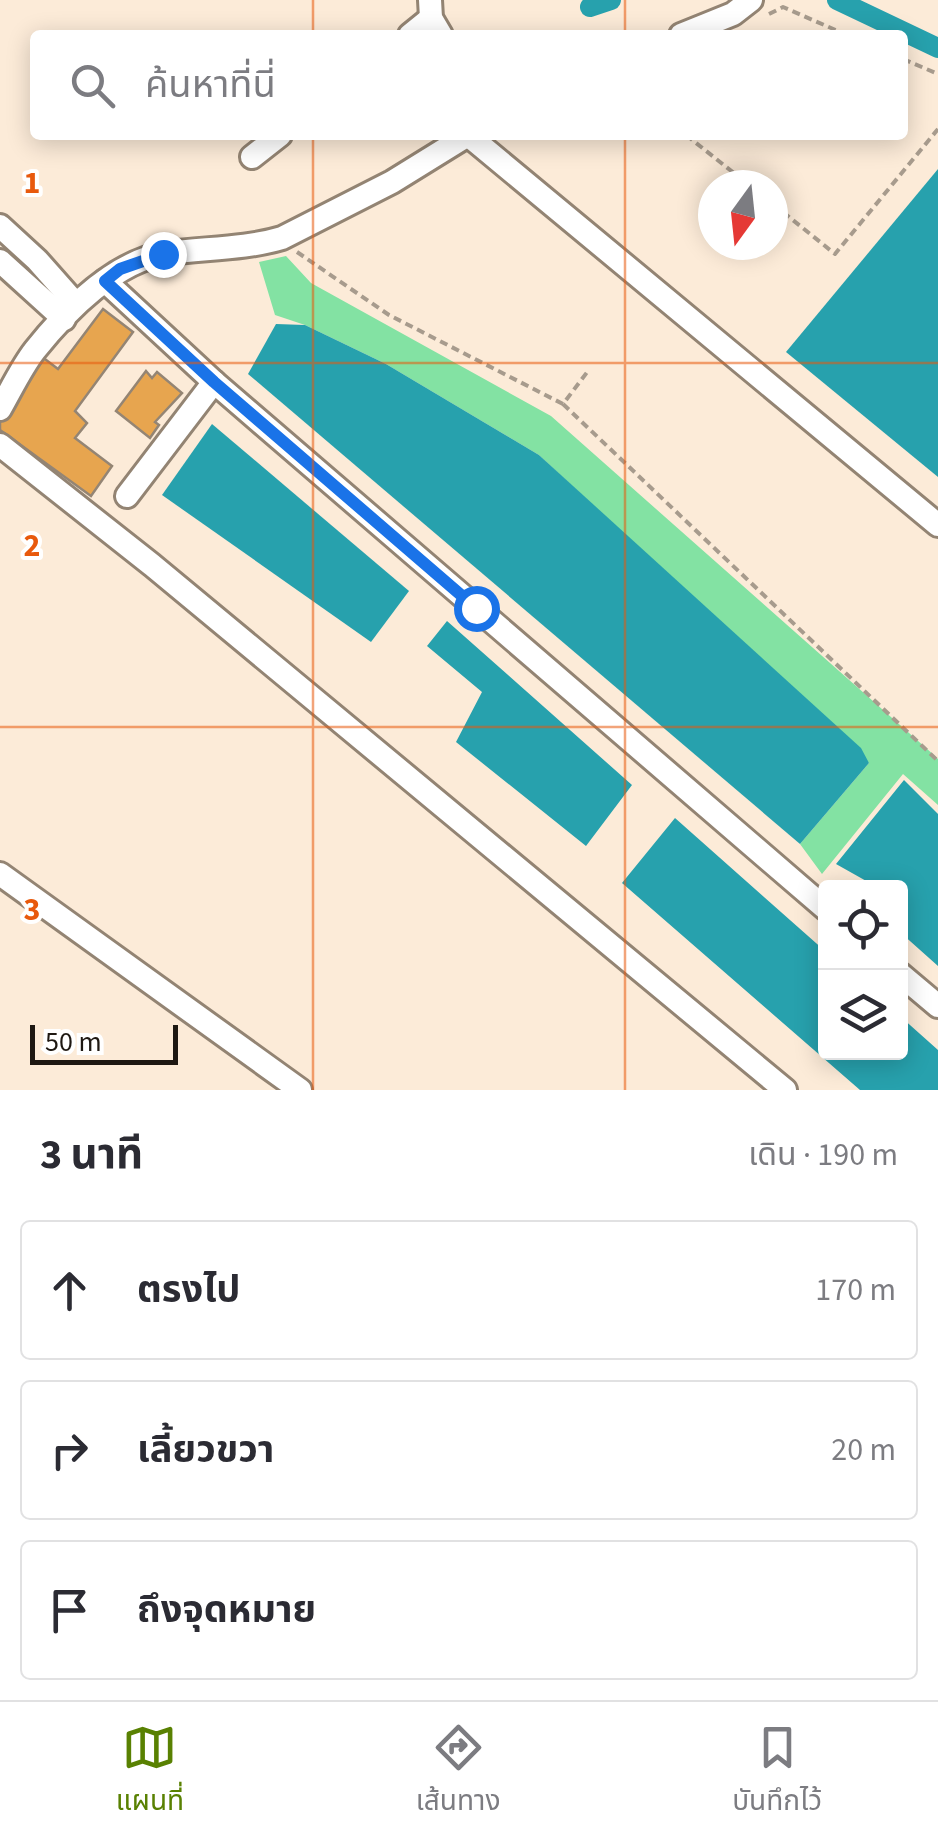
<!DOCTYPE html>
<html lang="th">
<head>
<meta charset="utf-8">
<style>
  :root { --surface:#fff; --page:#f7f7f7; --text:#2b2b33; --muted:#7c7c81; --line:#e1e1e2; --accent:#598102 }
  body { margin:0; font-family:"Source Sans 3","Noto Sans Thai",sans-serif; background:var(--page); color:var(--text) }
  .controls { position:absolute; right:30px; bottom:30px; display:grid; overflow:hidden; border-radius:10px; box-shadow:0 5px 25px #0003 }
  .controls button { width:90px; height:90px; display:grid; place-items:center; padding:0; border:0; border-bottom:2px solid var(--line); background:var(--surface); color:var(--text); font:50px sans-serif }
  .compass { position:absolute; left:698px; top:170px; width:90px; height:90px; border-radius:50%; background:var(--surface); box-shadow:0 5px 25px #0003; rotate:195deg }
  .scale { position:absolute; left:30px; bottom:25px; width:148px; box-sizing:border-box; padding-left:10px; border:5px solid #1e1812; border-top:0; font-size:28px; line-height:35px; white-space:nowrap; color:#1e1812; -webkit-text-stroke:8px #fff; paint-order:stroke }
  .stop { position:absolute; width:30px; height:30px; margin:-22px; border:8px solid #1a73e8; border-radius:50%; background:#fff }
  .stop.end { background:#1a73e8; border-color:#fff; box-shadow:0 2px 10px #0008 }
  .list { margin:0; padding:0; list-style:none }
  h2 { display:flex; justify-content:space-between; align-items:center; height:130px; margin:0; padding:0 40px; font-size:42px }
  h2 small { font-size:32px; font-weight:400; color:var(--muted) }
  .list li { display:grid; grid-template-columns:65px 1fr auto; gap:30px; align-items:center; box-sizing:border-box; height:140px; margin:0 20px 20px; padding:0 20px; border:2px solid var(--line); border-radius:10px }
  .list b { display:block; font-size:38px; white-space:nowrap }
  .list em { font-size:32px; font-style:normal; color:var(--muted) }
  .icon { flex:none; width:55px; height:55px; fill:none; stroke:currentColor; stroke-width:2; stroke-linecap:round; stroke-linejoin:round }
  .map { position:relative; flex:none; width:938px; height:1090px; overflow:hidden }
  .search { position:absolute; background:var(--surface); box-shadow:0 5px 25px #0003; left:30px; right:30px; top:30px; height:110px; display:flex; align-items:center; gap:25px; box-sizing:border-box; padding:0 35px; border-radius:10px; color:var(--muted); font-size:38px }
  .sheet { height:610px; background:var(--surface) }
  nav { display:flex; justify-content:space-around; align-items:center; box-sizing:border-box; height:140px; border-top:2px solid var(--line); background:var(--surface); font-size:28px; color:var(--muted) }
  nav a { display:grid; justify-items:center; gap:5px }
  nav .on { color:var(--accent) }
  .map>svg:first-child { display:block }
</style>
</head>
<body>
<div class="map">
<svg width="938" height="1090" viewBox="0 0 938 1090">
  <rect width="100%" height="100%" fill="#fcebd8"/>
  <!-- green -->
  <polygon fill="#83e2a3" points="286,256 311,283 551,416 935,756 938,759 938,805 903,774 822,874 800,844 869,763 539,455 386,364 305,325 275,315 259,262"/>
  <!-- water -->
  <g fill="#27a1ad">
    <polygon points="938,169 938,477 786,352"/>
    <polygon points="276,324 305,325 386,364 539,455 861,748 869,763 800,844 248,374"/>
    <polygon points="212,424 409,591 371,642 162,495"/>
    <polygon points="447,621 632,785 586,846 456,742 482,692 427,646"/>
    <polygon points="904,780 938,814 938,966 901,933 900,888 868,887 868,882 836,864"/>
    <polygon points="675,818 825,951 826,1052 900,1052 901,1017 938,1050 938,1090 860,1090 622,883"/>
  </g>
  <g fill="none" stroke-linecap="round" stroke-linejoin="round">
    <!-- canal -->
    <g stroke="#27a1ad" stroke-width="20">
      <polyline points="837,0 938,48"/>
      <polyline points="590,7 611,0"/>
    </g>
  </g>
  <!-- building -->
  <g fill="#e7a54f" stroke="#948574" stroke-width="2.5">
    <polygon points="103,309 133,332 75,411 87,423 75,438 112,466 91,496 0,430 0,418 41,356 58,369"/>
    <polygon points="146,371 152,378 157,372 182,393 155,422 159,425 150,438 116,411"/>
  </g>
  <g fill="none" stroke-linecap="round" stroke-linejoin="round">
    <defs>
      <g id="street">
        <polyline points="430,0 431,18 441,35"/>
        <polyline points="410,35 431,18"/>
        <polyline points="681,35 733,14 751,0"/>
        <polyline points="468,135 938,525"/>
        <polyline points="252,157 280,135"/>
        <polyline points="0,226 37,260 76,304"/>
        <polyline points="0,261 64,319"/>
        <polyline points="105,281 214,382 826,909"/>
        <path d="M0,409c11,-19 21,-41 35,-59 32,-40 81,-90 133,-97 38,-5 77,-4 114,-15l110,-56 76,-47"/>
        <polyline points="0,445 152,565 785,1090"/>
        <polyline points="127,496 214,382"/>
        <polyline points="0,874 300,1090"/>
        <polyline points="900,974 938,1006"/>
      </g>
    </defs>
    <!-- street casing -->
    <use href="#street" stroke="#938473" stroke-width="28"/>
    <!-- path -->
    <g stroke="#a79b8d" stroke-width="4" stroke-dasharray="8 5" stroke-linecap="butt">
      <polyline points="769,14 783,7 847,35"/>
      <polyline points="903,59 938,74"/>
      <polyline points="686,135 749,185"/>
      <polyline points="773,204 835,254 938,129"/>
      <polyline points="297,252 389,315 563,404 588,371"/>
      <polyline points="563,404 938,761"/>
    </g>
    <!-- street -->
    <use href="#street" stroke="#fff" stroke-width="22"/>
  </g>
  <g fill="none" stroke-linecap="round" stroke-linejoin="round">
    <!-- route -->
    <polyline stroke="#1a73e8" stroke-width="12" points="163,254 120,269 105,281 214,382 476,608"/>
  </g>
  <!-- grid -->
  <path fill="none" stroke="#e8590c" stroke-width="2.5" stroke-opacity="0.55" d="M313,0v35M625,0v35M313,135v955M625,135v955M0,363h938M0,727h938"/>
  <g font-size="32" text-anchor="middle" font-weight="bold" fill="#e8590c" stroke="#fff" stroke-width="8" stroke-linejoin="round" paint-order="stroke">
    <text x="32" y="193">1</text>
    <text x="32" y="556">2</text>
    <text x="32" y="920">3</text>
  </g>
</svg>
<div class="controls">
<button><svg class="icon" aria-label="locate" viewBox="0 0 24 24"><circle cx="12" cy="12" r="6"/><path d="M12 2v4M12 18v4M2 12h4M18 12h4"/></svg></button>
<button><svg class="icon" aria-label="layers" viewBox="0 0 24 24"><path d="M12 4l9 5-9 5-9-5zM3 14l9 5 9-5"/></svg></button>
</div>
<svg class="compass" viewBox="-18 -18 36 36"><path d="M0-13l5 13h-10z" fill="#e53935"/><path d="M0 13l5-13h-10z" fill="#7c7c81"/></svg>
<div class="scale">50 m</div>
<div class="stop" style="left:476px;top:608px"></div>
<div class="stop end" style="left:163px;top:254px"></div>
<div class="search"><svg class="icon" aria-label="search" viewBox="0 0 24 24"><circle cx="10" cy="10" r="6"/><path d="M15 15l6 6"/></svg>ค้นหาที่นี่</div>
</div>
<section class="sheet">
<h2>3 นาที<small>เดิน · 190 m</small></h2>
<ul class="list">
<li><svg class="icon" aria-label="ahead" viewBox="0 0 24 24"><path d="M12 20V5M6 11l6-6 6 6"/></svg><div><b>ตรงไป</b></div><em>170 m</em></li>
<li><svg class="icon" aria-label="right" viewBox="0 0 24 24"><path d="M7 20v-9h11M14 6l5 5-5 5"/></svg><div><b>เลี้ยวขวา</b></div><em>20 m</em></li>
<li><svg class="icon" aria-label="arrive" viewBox="0 0 24 24"><path d="M6 21V4h12l-3 4 3 4H6"/></svg><div><b>ถึงจุดหมาย</b></div></li>
</ul>
</section>
<nav>
<a class="on"><svg class="icon" aria-label="map" viewBox="0 0 24 24"><path d="M3 6l6-2 6 2 6-2v14l-6 2-6-2-6 2zM9 4v14M15 6v14"/></svg>แผนที่</a>
<a><svg class="icon" aria-label="directions" viewBox="0 0 24 24"><path d="M12 3l9 9-9 9-9-9zM9 14v-3h6M13 9l2 2-2 2"/></svg>เส้นทาง</a>
<a><svg class="icon" aria-label="saved" viewBox="0 0 24 24"><path d="M7 4h10v16l-5-4-5 4z"/></svg>บันทึกไว้</a>
</nav>
</body>
</html>
